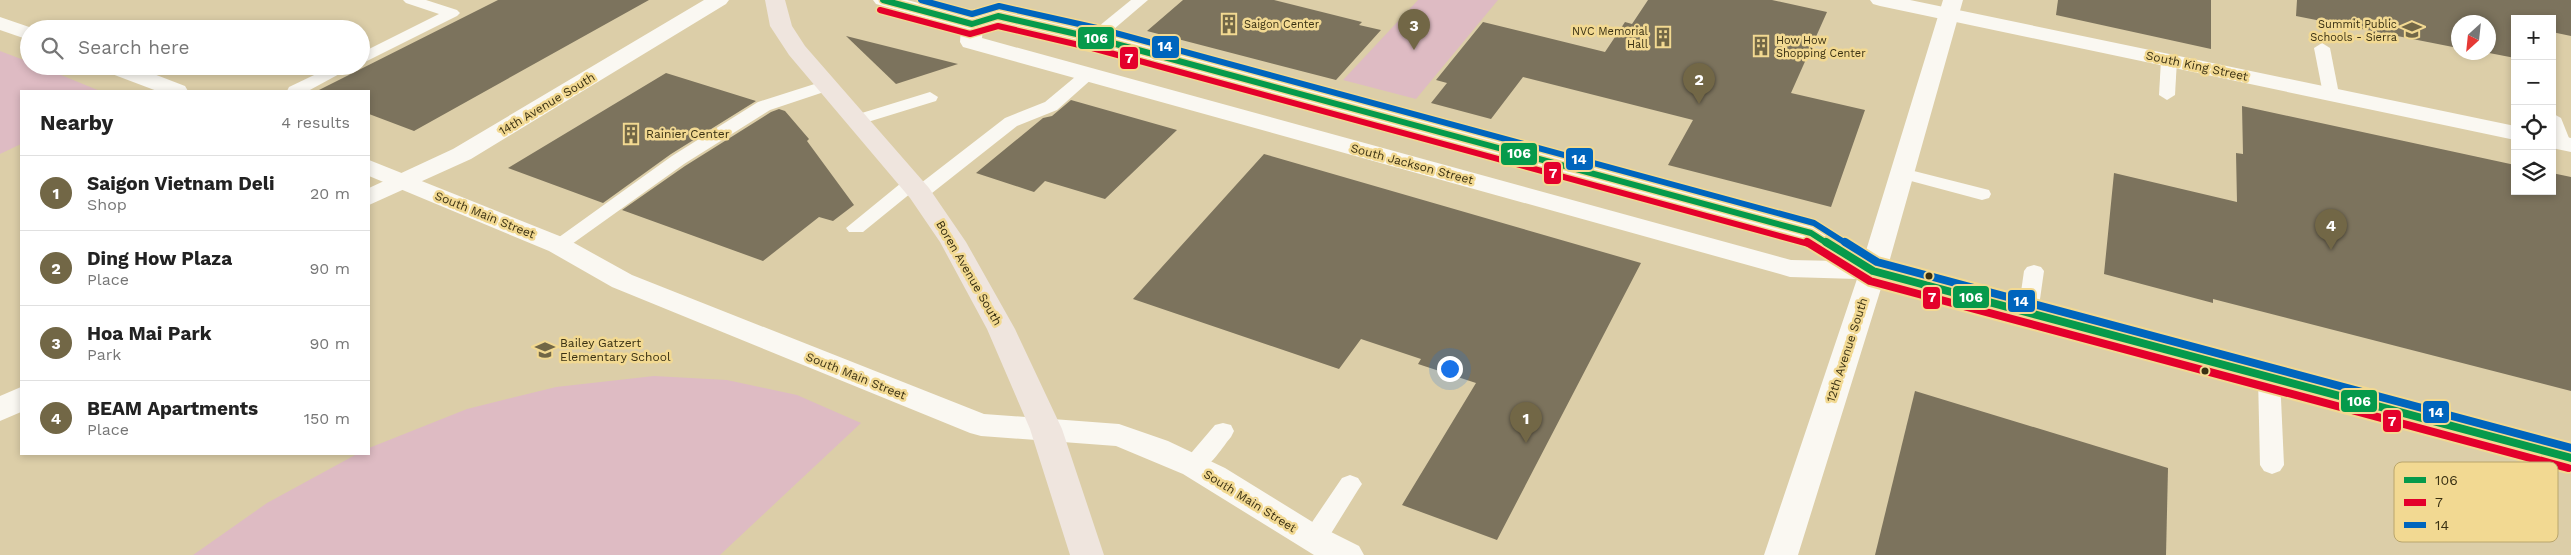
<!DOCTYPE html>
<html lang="en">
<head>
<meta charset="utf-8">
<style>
  :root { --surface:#fff; --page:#f2f2f2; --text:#222; --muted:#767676; --line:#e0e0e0; --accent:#726746 }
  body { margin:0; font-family:"Work Sans",sans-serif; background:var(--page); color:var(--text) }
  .controls { position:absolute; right:15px; top:15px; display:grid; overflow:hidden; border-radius:0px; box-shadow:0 2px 8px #0003 }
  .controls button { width:45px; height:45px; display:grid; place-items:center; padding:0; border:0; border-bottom:1px solid var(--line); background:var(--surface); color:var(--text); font:25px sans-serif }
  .compass { position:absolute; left:2451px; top:15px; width:45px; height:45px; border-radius:50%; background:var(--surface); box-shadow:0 2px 8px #0003; rotate:207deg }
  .you { position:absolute; left:1449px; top:368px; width:18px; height:18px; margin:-12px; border:4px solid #fff; border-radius:50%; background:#1a73e8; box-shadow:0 0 0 8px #1a73e833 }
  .badge { display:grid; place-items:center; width:32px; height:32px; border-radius:50%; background:var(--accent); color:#fff; font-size:16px; font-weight:700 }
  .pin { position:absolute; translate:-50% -41px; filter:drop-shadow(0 1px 2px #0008) }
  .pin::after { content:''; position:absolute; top:26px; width:18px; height:15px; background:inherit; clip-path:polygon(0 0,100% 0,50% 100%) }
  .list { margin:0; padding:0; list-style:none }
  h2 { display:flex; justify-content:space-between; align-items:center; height:65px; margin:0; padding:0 20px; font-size:21px }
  h2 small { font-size:16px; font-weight:400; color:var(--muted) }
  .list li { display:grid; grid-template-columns:32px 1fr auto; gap:15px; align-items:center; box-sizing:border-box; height:75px; padding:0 20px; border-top:1px solid var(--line) }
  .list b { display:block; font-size:19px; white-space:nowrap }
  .list p { margin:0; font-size:16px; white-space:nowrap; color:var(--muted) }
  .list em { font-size:16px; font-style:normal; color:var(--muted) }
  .icon { flex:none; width:28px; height:28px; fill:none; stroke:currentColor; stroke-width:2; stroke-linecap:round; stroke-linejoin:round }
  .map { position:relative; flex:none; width:2571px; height:555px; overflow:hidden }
  .search { position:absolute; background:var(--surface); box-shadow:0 2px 8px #0003; left:20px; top:20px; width:350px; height:55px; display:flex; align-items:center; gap:12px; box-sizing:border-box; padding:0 18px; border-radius:28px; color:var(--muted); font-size:19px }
  .panel { position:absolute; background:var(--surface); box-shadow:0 2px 8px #0003; left:20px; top:90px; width:350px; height:365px; border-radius:0px }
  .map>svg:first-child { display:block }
</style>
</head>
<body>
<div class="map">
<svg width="2571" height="555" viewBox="0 0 2571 555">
  <rect width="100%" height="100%" fill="#dccea8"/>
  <!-- green -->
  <g fill="#debbc3">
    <polygon points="1418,0 1498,0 1416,99 1343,80"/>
    <polygon points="0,51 29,62 29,66 39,66 100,91 21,91 21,144 0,154"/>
    <polygon points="654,376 727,380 797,395 861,423 720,555 193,555 267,503 357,454 369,454 369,448 467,409 556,387"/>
  </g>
  <!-- building -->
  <g fill="#7c735d">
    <polygon points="498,0 649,0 414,131 369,114 369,91 317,91"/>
    <polygon points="1183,0 1274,0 1362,22 1359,25 1381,30 1336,80 1147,31"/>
    <polygon points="1648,0 1772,0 1827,12 1791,93 1865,110 1831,207 1668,165 1693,120 1523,77 1491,119 1431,103 1447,83 1436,80 1483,22 1605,52 1625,22 1632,24"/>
    <polygon points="2058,0 2211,0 2211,49 2056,15"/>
    <polygon points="2297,0 2571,0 2571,36 2552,32 2552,19 2515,19 2515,58 2484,52 2488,52 2488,22 2458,22 2458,48 2296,16"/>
    <polygon points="846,36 958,64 896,84"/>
    <polygon points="666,73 756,101 671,154 603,203 508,168"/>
    <polygon points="1071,100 1177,130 1105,199 1045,181 1034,192 976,173 1043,118 1052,116"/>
    <polygon points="2242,106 2515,165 2515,191 2552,191 2552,173 2571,177 2571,391 2213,299 2213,303 2104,274 2114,173 2237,202 2236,153 2243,154"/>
    <polygon points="779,109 785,111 809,139 807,141 854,205 833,221 819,217 763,261 622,210 685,166 771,112"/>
    <polygon points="1264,154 1641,263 1497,540 1402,505 1476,383 1418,364 1421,359 1361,339 1339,369 1133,299"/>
    <polygon points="1915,391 2168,468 2166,555 1875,555"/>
  </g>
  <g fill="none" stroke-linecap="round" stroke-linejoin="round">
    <!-- service -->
    <g fill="#faf8f2" fill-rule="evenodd">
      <polygon points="403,0 426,0 457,10 460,13 457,16 361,64 361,53 439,14 406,3"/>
      <polygon points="1131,0 1148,0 1100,41 1088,41 1086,38 1088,35"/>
      <polygon points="2322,43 2330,48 2339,94 2331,99 2323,94 2314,48"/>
      <polygon points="2169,55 2177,60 2175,95 2167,100 2159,95 2161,60"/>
      <polygon points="333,66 354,66 308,91 287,91 289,87"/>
      <polygon points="1087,70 1093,72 1095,75 1093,78 1057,110 1017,126 927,197 913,197 911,193 863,232 849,232 846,228 906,179 918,179 921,183 1005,118 1045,102 1081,72"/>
      <polygon points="827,80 833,81 835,85 833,89 770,110 684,164 565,249 551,249 548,245 672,156 758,102"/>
      <polygon points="930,92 938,97 936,101 858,125 852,124 849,120 852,116"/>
      <polygon points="2552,113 2561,118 2571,143 2568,147 2556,147 2553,143"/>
      <polygon points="1902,168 1989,190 1991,194 1989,198 1982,200 1896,177 1893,173 1896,169"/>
      <polygon points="2034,265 2041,267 2044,271 2038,313 2035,318 2028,320 2021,318 2018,313 2024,271 2027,267"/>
      <polygon points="2269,370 2277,372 2280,377 2284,465 2280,471 2272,474 2264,471 2260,465 2258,377 2261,372"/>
      <path d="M1223,423l8,2 3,6 -3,6c-12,14 -25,40 -45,34l-4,-6 4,-6 29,-34z"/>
      <polygon points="1350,475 1358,478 1362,484 1358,490 1322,548 1313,551 1304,548 1301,541 1304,534 1342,478"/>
    </g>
    <!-- minor -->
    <g fill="#faf8f2" fill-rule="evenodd">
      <polygon points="1870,0 1910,0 2515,126 2515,140 1880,6 1873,4"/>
      <polygon points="0,17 35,29 29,29 29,40 0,30"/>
      <polygon points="101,66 133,66 185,86 188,91 157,91 104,71"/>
      <polygon points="2552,134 2571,138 2571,152 2552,148"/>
      <polygon points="369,160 567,239 632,275 984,414 1119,424 1168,441 1225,468 1319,526 1359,546 1364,555 1314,555 1183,474 1116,446 981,436 970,433 612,287 549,251 369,176"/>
    </g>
    <!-- tertiary -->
    <g fill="#faf8f2" fill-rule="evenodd">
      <polygon points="704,0 729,0 726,4 471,159 369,205 369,188 453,149"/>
      <polygon points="21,387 21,412 0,421 0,396"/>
    </g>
    <!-- secondary -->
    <path fill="#faf8f2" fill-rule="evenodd" d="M873,0h34l65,17 26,-7 104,23 718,194 45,27 78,-254h20l-75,266 683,180v24l-688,-188 -85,273h-34l93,-276 -67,-2 -10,-3 -817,-227 -3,-5 1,-14 -85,-24zM999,23l90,20 713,196 36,22 -47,-1 -809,-222 1,-10z"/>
    <!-- primary -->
    <polygon fill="#efe5de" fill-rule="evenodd" points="765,0 785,0 792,26 805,46 929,188 966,242 1015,329 1062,429 1104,555 1070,555 1030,429 987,329 940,242 910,198 789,55 770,26"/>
    <defs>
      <polyline id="bus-1-far1" points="883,0 972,24 998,16 1094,38 1811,233 1828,244"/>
      <polyline id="bus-1" points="1826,242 1873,271 2571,458"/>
      <polyline id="bus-2-far1" points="880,10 970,34 998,26 1092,48 1809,244"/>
      <polyline id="bus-2" points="1807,242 1870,281 2568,468"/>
      <polyline id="bus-3-far1" points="921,0 972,14 999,6 1097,28 1814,223 1847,244"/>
      <polyline id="bus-3" points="1845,242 1877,262 2571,448"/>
    </defs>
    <!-- bus-1-far1 casing -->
    <use href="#bus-1-far1" stroke="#f2d992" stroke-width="9"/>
    <!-- bus-1 casing -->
    <use href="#bus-1" stroke="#f2d992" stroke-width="12"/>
    <!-- bus-2-far1 casing -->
    <use href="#bus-2-far1" stroke="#f2d992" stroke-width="9"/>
    <!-- bus-2 casing -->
    <use href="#bus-2" stroke="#f2d992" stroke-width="12"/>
    <!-- bus-3-far1 casing -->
    <use href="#bus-3-far1" stroke="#f2d992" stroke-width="9"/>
    <!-- bus-3 casing -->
    <use href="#bus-3" stroke="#f2d992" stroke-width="12"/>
    <!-- bus-1-far1 -->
    <use href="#bus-1-far1" stroke="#069a4b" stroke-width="6"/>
    <!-- bus-1 -->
    <use href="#bus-1" stroke="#069a4b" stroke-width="8"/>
    <!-- bus-2-far1 -->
    <use href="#bus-2-far1" stroke="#e4002b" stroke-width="6"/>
    <!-- bus-2 -->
    <use href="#bus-2" stroke="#e4002b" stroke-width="8"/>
    <!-- bus-3-far1 -->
    <use href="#bus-3-far1" stroke="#0065bd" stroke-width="6"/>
    <!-- bus-3 -->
    <use href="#bus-3" stroke="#0065bd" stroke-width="8"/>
  </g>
  <!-- icons -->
  <defs>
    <symbol id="building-bare" viewBox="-9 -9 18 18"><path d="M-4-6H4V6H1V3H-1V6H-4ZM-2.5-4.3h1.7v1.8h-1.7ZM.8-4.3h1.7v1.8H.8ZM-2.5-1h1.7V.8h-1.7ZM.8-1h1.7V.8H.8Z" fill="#726746" stroke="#f2d992" stroke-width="2.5" paint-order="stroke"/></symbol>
    <symbol id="school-bare" viewBox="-9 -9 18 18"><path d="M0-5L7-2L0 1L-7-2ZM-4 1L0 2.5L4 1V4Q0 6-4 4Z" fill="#726746" stroke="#f2d992" stroke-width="2.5" paint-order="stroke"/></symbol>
  </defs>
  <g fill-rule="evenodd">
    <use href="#building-bare" x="1215" y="10" width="28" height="28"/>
    <use href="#school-bare" x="2398" y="16" width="28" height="28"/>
    <use href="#building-bare" x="1649" y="23" width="28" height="28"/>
    <use href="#building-bare" x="1747" y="32" width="28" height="28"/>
    <use href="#building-bare" x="617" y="120" width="28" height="28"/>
    <use href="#school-bare" x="531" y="336" width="28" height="28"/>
  </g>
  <!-- markers -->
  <g fill="#393012" stroke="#f2d992" stroke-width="2">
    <circle cx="1929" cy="276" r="4.5"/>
    <circle cx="2205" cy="371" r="4.5"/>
  </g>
  <g text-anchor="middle" stroke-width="5" stroke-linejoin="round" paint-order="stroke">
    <!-- far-poi labels -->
    <g font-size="11" fill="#393012" stroke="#f2d992" text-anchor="start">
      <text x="1244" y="28">Saigon Center</text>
      <text x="2397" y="28" text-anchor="end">Summit Public<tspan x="2397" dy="13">Schools - Sierra</tspan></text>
      <text x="1648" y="35" text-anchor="end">NVC Memorial<tspan x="1648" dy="13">Hall</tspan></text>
      <text x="1776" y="44">How How<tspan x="1776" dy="13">Shopping Center</tspan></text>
    </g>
    <!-- street labels -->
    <g font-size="12" fill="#393012" stroke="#f2d992">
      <text transform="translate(2197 66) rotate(12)" y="4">South King Street</text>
      <text transform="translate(547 104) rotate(-31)" y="4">14th Avenue South</text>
      <text transform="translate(1412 164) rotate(15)" y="4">South Jackson Street</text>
      <text transform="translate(485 215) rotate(22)" y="4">South Main Street</text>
      <text transform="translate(969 273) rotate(60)" y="4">Boren Avenue South</text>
      <text transform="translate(1847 350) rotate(-72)" y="4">12th Avenue South</text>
      <text transform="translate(856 376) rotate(22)" y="4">South Main Street</text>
      <text transform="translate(1250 501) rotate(32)" y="4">South Main Street</text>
    </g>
    <!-- poi labels -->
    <g font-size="12" fill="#393012" stroke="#f2d992" text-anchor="start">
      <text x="646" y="138">Rainier Center</text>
      <text x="560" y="347">Bailey Gatzert<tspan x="560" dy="14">Elementary School</tspan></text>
    </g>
  </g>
  <!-- legend -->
  <rect x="2394" y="462" width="164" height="80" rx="8" fill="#f2d992" stroke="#baa66c" stroke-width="1"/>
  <rect x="2404" y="477" width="22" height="6" fill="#069a4b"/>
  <rect x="2404" y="499" width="22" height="7" fill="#e4002b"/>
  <rect x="2404" y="522" width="22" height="6" fill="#0065bd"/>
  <g font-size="14" fill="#393012">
    <text x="2435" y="485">106</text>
    <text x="2435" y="507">7</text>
    <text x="2435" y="530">14</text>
  </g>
  <g stroke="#f2d992" stroke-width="2">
    <rect x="1077" y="26" width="38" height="24" rx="5" fill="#069a4b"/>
    <rect x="1151" y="35" width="29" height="24" rx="5" fill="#0065bd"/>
    <rect x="1119" y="46" width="20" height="24" rx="5" fill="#e4002b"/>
    <rect x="1500" y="142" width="38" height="24" rx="5" fill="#069a4b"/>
    <rect x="1565" y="147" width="29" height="24" rx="5" fill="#0065bd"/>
    <rect x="1543" y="161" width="19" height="24" rx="5" fill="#e4002b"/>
    <rect x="1952" y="285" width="38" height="24" rx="5" fill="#069a4b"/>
    <rect x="1922" y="286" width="19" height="24" rx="5" fill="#e4002b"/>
    <rect x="2007" y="289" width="29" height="24" rx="5" fill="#0065bd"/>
    <rect x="2340" y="389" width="38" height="24" rx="5" fill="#069a4b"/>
    <rect x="2422" y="400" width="28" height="24" rx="5" fill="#0065bd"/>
    <rect x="2382" y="409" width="20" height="24" rx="5" fill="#e4002b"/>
  </g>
  <g font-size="14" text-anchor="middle" font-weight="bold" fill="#fff">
    <text x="1096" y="43">106</text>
    <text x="1165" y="51">14</text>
    <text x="1129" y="63">7</text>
    <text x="1519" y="158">106</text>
    <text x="1579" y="164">14</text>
    <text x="1553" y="178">7</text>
    <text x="1971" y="302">106</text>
    <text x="1932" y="302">7</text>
    <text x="2021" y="306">14</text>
    <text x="2359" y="406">106</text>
    <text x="2436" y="417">14</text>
    <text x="2392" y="426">7</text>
  </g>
</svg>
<div class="controls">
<button>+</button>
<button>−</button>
<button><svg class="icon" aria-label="locate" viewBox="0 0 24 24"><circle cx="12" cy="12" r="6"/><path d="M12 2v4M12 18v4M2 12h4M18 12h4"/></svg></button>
<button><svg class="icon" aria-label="layers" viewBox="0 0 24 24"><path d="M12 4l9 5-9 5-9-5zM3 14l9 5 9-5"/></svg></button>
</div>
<svg class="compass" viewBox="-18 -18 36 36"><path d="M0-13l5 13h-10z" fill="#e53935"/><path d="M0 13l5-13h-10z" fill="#767676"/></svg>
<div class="you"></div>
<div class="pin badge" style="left:1526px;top:443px">1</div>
<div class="pin badge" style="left:1699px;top:104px">2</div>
<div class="pin badge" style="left:1414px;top:50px">3</div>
<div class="pin badge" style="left:2331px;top:250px">4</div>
<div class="search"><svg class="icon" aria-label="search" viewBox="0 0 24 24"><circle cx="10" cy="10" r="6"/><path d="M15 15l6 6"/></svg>Search here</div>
<section class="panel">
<h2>Nearby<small>4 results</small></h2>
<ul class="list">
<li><span class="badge">1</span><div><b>Saigon Vietnam Deli</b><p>Shop</p></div><em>20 m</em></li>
<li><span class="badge">2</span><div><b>Ding How Plaza</b><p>Place</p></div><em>90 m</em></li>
<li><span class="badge">3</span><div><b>Hoa Mai Park</b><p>Park</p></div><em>90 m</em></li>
<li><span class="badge">4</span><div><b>BEAM Apartments</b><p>Place</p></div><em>150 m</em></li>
</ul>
</section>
</div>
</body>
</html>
